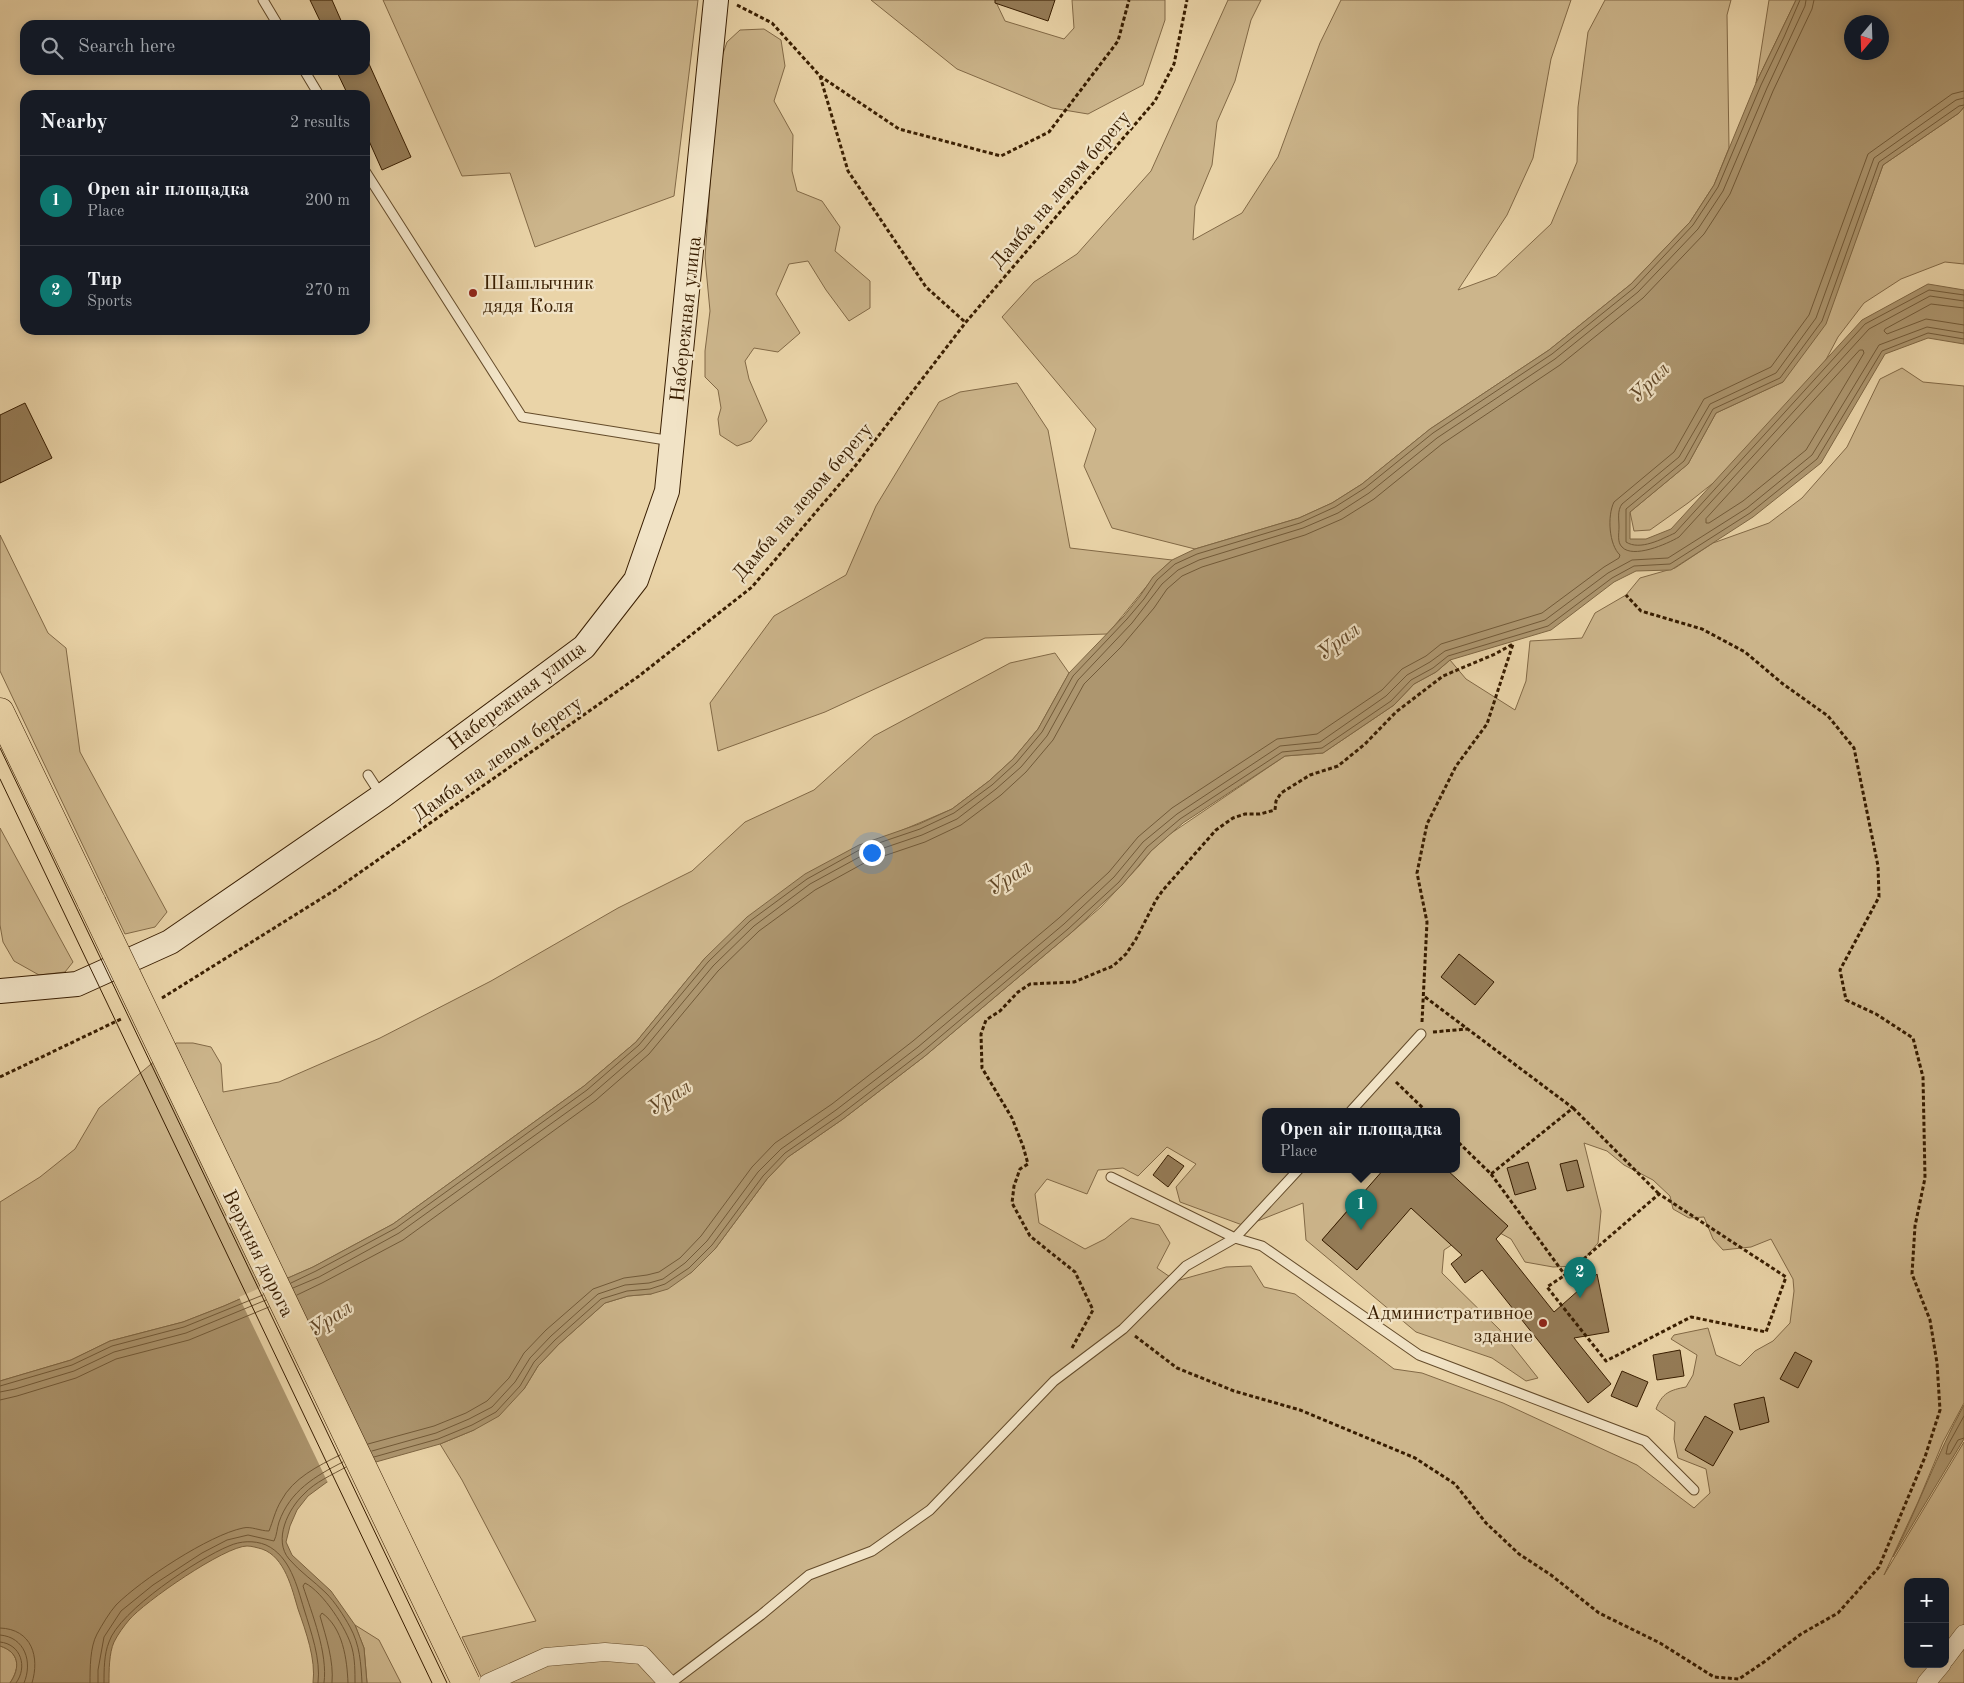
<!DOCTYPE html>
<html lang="en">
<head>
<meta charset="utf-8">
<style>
  :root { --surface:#171b24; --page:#242831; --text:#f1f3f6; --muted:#9ea1a6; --line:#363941; --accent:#0f766e }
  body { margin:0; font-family:"Old Standard TT",serif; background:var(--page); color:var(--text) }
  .controls { position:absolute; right:15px; bottom:15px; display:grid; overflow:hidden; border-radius:10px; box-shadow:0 2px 12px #0003 }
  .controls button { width:45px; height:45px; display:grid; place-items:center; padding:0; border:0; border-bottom:1px solid var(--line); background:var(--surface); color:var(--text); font:25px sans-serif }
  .compass { position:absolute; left:1844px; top:15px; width:45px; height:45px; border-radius:50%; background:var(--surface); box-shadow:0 2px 12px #0003; rotate:199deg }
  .you { position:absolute; left:871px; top:852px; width:18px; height:18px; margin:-12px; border:4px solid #fff; border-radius:50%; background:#1a73e8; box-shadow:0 0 0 8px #1a73e833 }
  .badge { display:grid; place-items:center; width:32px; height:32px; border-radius:50%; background:var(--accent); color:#fff; font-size:16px; font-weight:700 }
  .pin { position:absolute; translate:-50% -41px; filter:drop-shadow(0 1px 2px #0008) }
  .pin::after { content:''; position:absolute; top:26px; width:18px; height:15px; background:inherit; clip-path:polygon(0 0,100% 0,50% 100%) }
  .popup { position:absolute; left:1262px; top:1108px; width:198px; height:65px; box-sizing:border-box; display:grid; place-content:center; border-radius:10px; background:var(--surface); filter:drop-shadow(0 1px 4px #0005); font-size:16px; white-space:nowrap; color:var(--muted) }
  .popup b { font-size:19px; color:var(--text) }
  .popup::after { content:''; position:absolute; left:50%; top:100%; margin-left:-10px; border:10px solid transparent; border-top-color:var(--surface) }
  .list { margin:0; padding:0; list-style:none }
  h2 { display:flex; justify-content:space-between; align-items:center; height:65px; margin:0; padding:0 20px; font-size:21px }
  h2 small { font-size:16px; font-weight:400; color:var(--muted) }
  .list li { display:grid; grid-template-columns:32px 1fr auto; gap:15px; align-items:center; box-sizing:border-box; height:90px; padding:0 20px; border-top:1px solid var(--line) }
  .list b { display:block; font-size:19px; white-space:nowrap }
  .list p { margin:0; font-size:16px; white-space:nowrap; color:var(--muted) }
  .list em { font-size:16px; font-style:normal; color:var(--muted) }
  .icon { flex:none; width:28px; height:28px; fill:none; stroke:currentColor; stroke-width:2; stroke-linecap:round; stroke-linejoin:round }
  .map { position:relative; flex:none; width:1964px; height:1683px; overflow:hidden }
  .search { position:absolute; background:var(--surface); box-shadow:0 2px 12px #0003; left:20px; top:20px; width:350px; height:55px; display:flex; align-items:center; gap:12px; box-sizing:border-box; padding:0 18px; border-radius:15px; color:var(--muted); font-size:19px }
  .panel { position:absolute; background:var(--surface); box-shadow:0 2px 12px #0003; left:20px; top:90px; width:350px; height:245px; border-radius:15px }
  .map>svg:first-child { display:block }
</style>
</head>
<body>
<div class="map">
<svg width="1964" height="1683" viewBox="0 0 1964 1683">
  <rect width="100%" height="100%" fill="#ead4a8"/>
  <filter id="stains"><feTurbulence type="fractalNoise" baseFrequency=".004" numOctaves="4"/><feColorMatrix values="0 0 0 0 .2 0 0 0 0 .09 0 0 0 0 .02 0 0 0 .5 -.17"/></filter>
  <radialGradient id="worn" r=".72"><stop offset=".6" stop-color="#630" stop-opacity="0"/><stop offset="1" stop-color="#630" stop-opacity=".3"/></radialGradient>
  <!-- green -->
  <g fill="#ccb58b" stroke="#826946" fill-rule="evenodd">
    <polygon points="383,0 698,0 674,196 535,247 510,173 462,176"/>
    <polygon points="871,0 995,0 1005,21 1064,39 1074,28 1072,0 1165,0 1165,20 1143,85 1088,114 1052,108 957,69"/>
    <polygon points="1228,0 1261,0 1251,20 1235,81 1217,122 1212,165 1195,206 1193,240 1242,213 1278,157 1320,43 1341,0 1571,0 1551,59 1533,158 1507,215 1458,290 1496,276 1551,224 1577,162 1578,107 1588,32 1605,0 1731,0 1727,15 1729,148 1714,185 1690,222 1631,284 1549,350 1430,429 1362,484 1332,503 1299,518 1195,549 1112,528 1084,466 1096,429 1002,317 1034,282 1077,254 1151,171"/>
    <polygon points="1769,0 1796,0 1756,83"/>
    <polygon points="764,29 781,40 785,66 774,101 793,135 792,171 797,191 822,201 840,227 835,251 870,281 870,308 849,321 826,290 808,261 789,264 776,294 800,333 778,352 754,348 745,361 749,379 767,421 751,441 737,446 720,435 718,419 721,408 718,390 705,377 705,351 710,311 705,258 718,68 727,42 740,30"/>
    <polygon points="1964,107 1964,264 1945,262 1901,279 1864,303 1838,337 1821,369 1727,472 1688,503 1650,530 1634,531 1630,512 1688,464 1716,413 1783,382 1866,212 1883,165 1959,113"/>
    <path d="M1902,368l21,14 41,4v1017l-21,39 -25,60 -34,73 80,-133v241h-1480l-22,-46 74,-16 -74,-141 -22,-36 34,-14 50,-41 14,-23 21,-22 46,-41 23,-7 23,-2 41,-22 23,-23 52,-70 21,-22 55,-38 82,-63 147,-124 29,-25 38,-41 12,-15 19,-17 115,-78 38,-3 71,-48 20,-21 22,-12 14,-12 16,19 49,31 11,-29 4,-40 52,-3 13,-25 31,-18 14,-17 35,-10 38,-25 56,-20 33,-25 45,-51 33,-68zM1266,1111h190v58h-190zM1584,1143l23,8 17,14 29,15 17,16 3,13 16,9 15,-1 9,22 10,11 28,-3 20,-8 22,40 1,12 -4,32 -17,18 -18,10 -15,15 -24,-11 -8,-27 -34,7 -3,4 26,16 -4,20 -7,12c-16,3 -24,6 -30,22l19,13 -1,17 4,19 28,11 4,24 -16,15 -57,-43 -134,-62 -81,-30 -28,-4 -99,-75 -31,-7 -13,-21 -25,1 -50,14 -19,-13 13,-25 -11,-18 -28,-7 -26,21 -20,10 -46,-26 -4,-29 12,-15 40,15 11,-24 25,-2 15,8 29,-29 29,17 -20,23 4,15 65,24 58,-23 3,37 110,92 76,26 34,23 12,-3 -38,-48 -58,-57 2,-23 24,-16 19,-8 24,13 14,23 28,5 25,-1 20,-23 3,-32zM1365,1190l35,30 -43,50 -35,-30zM1908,1582h37v82h-37z"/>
    <path d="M1017,383l31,47 22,118 102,12c-25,22 -43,50 -65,74l-122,4 -160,74 -107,39 -8,-48 64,-87 72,-41 30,-69 63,-104 21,-10z"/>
    <polygon points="0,535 48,633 66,648 80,752 167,912 155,927 125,934 0,671"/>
    <polygon points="1055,653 1069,673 1038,729 1013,759 989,781 952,809 891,835 705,958 636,1042 584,1086 393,1224 313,1267 224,1306 183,1322 110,1341 71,1360 0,1381 0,1202 40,1177 75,1149 99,1108 176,1043 193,1043 211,1047 221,1064 223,1092 279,1082 380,1038 491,981 618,908 692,871 745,822 814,790 874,736 1010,663"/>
    <polygon points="0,828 73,962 65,972 39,975 14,961 3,942 0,925"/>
    <polygon points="355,1625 379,1640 401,1683 367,1683 364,1648"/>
    <path d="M0,1646c19,6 21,21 10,37h-10z"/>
  </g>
  <!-- water -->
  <g fill="#ad966f" stroke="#7e6643" fill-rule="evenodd">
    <path d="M1796,0h168v107l-5,6 -76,52 -57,159 -43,58 -67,31 -28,51 -58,48v27h16l25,-10 191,-209 66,-36 36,6v54l-36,-6 -43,16 -64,109 -68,54 -82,53 -35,1 -22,11 -63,48 -101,30 -14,12 -22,12 -20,21 -71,48 -38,3 -102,67 -32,28 -29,34 -50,47 -147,124 -82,63 -55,38 -21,22 -52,70 -23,23 -24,17 -17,5 -23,2 -23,7 -46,41 -21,22 -14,23 -25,27 -25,14 -34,14 -82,23 -31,15 -19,14 -11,14 -7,16 -4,16 6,13 39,36 24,34 9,23 3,35h-54c3,-24 -7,-51 -15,-74 -6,-20 -13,-52 -36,-60 -4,-1 -10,-3 -15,-3 -22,0 -103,56 -118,74 -5,6 -11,14 -15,22 -5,11 -5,29 -5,41h-99c11,-16 9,-31 -10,-37v-265l71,-21 39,-19 73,-19 41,-16 89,-39 80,-43 191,-138 52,-44 69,-84 42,-41 58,-43 54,-29 60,-21 33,-15 37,-28 24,-22 25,-30 31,-56 55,-57 16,-20 13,-19 19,-17 23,-11 104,-31 33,-15 30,-19 68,-55 119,-79 82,-66 59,-62 24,-37 42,-102zM1852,22h30v30h-30z"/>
    <path d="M1964,1405v34l-71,118c25,-50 44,-103 71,-152z"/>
  </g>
  <!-- pier -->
  <polygon fill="#ead4a8" points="283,1278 359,1469 329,1485 239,1297"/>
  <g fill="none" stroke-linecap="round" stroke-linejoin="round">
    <!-- shore -->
    <g stroke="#725a38" stroke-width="1">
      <path d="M1964,98l-8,2 -82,58 -58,160 -40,55 -66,31 -31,53 -57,47c-5,7 -3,15 -3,23 0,7 -2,15 3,20 11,12 45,-3 57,-10l190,-208 61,-33 34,5"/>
      <path d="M1964,105l-5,1 -80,56 -57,159 -42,57 -67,31 -29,52 -58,48v33c14,9 36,-3 49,-9l190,-209 64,-34 35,5"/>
      <polyline points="1964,308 1931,304 1885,329 1884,331 1887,334 1926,319 1964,325"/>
      <polygon points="1860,350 1863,350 1864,353 1806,450 1743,501 1709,523 1706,523 1706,519"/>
      <polyline points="291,1283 316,1271 396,1228 587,1090 639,1045 708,962 750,921 807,879 861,849 920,829 954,813 992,785 1016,763 1042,732 1073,676 1127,619 1144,599 1157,580 1175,564 1197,554 1300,523 1335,507 1365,488 1433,433 1552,354 1634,288 1693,225 1718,187 1761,85 1784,37 1800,0"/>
      <polyline points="293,1288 319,1277 399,1233 591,1095 644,1049 713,966 754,926 810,884 863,855 922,835 957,819 996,789 1021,767 1047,736 1078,680 1132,623 1162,584 1178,570 1199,560 1303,528 1338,513 1369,493 1437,438 1555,359 1638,292 1698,229 1723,191 1767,88 1805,6 1806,0"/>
      <polyline points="297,1295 322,1283 403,1240 596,1100 649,1054 718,971 759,931 815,890 866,862 925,842 961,825 1001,795 1026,772 1053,740 1084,684 1121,647 1154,608 1167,589 1182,576 1202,567 1305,535 1342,519 1374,499 1442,444 1560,365 1643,298 1704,234 1730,194 1773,91 1812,9 1814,0"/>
      <polyline points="0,1386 72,1365 112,1346 184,1327 263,1295"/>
      <polyline points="0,1392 15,1389 74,1371 114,1352 186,1333 266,1300"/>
      <polyline points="0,1400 17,1396 76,1378 116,1359 189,1340 269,1307"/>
      <polyline points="1964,1416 1948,1445 1946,1454 1950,1454 1958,1440 1964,1438"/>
      <path d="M368,1444l66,-18 32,-13 21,-12 22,-23 15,-25 22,-23 47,-41 31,-11 23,-3 12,-3 21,-14 21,-22 51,-69 23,-24 57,-39 81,-63 146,-123 50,-46 29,-35 34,-29 105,-69 40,-5 65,-44 20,-21 24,-13 15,-12 101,-31 62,-46 15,-9 1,-3c-11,-10 -13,-39 -6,-53l60,-50 30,-53 67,-32 38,-52 59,-161 84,-60 12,-3"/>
      <polyline points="372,1451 436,1433 469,1419 492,1407 515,1382 530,1358 551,1336 598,1294 625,1285 649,1283 663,1279 685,1263 707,1241 758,1172 781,1149 836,1110 918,1047 1064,924 1114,877 1143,842 1177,814 1280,746 1320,742 1386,696 1407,675 1430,662 1445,651 1545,620 1608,573 1632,560 1668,558 1747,508 1812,455 1879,345 1927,327 1964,333"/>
      <polyline points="374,1457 438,1439 472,1425 496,1412 520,1386 534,1362 555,1340 601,1299 627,1291 650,1289 665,1284 689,1268 712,1245 763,1176 785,1153 840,1115 922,1052 1068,929 1119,882 1147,847 1180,819 1282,752 1322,748 1391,701 1411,680 1433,668 1448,656 1548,626 1612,578 1634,566 1670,564 1750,513 1817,459 1882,351 1928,333 1964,339"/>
      <path d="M346,1467c-14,8 -31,15 -42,27 -16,15 -31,46 -15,65 11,13 25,22 37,34 9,9 18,23 24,34 10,18 11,37 12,56"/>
      <path d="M0,1628c32,1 40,29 32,55"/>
      <path d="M0,1635c25,2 33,27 24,48"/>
      <path d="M0,1642c21,2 28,25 16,41"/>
      <path d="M90,1683c0,-15 0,-36 7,-49 5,-9 12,-21 19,-29 25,-25 93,-70 127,-77 8,-2 17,3 26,3 4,-10 6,-20 12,-30 12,-23 37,-35 59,-46"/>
      <path d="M98,1683v-13l6,-33 17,-26 32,-26 49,-32 25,-13 21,-5 26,6c3,-6 3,-13 5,-19 11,-31 36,-46 64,-60"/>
      <path d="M104,1683c0,-13 0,-29 5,-41 10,-31 90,-84 120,-96 11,-5 25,-6 37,-1 24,11 31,41 38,64 7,23 17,50 14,74"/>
      <path d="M324,1683c4,-30 -12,-69 -21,-97l2,-3c18,9 42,46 47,65 3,11 3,24 3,35"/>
      <path d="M332,1683c2,-22 -6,-46 -12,-67l2,-3c21,15 25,46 26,70"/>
    </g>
  </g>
  <!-- building -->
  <g fill="#957c57" stroke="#381d00">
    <polygon points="310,0 332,0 343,25 322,25"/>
    <polygon points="995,0 1055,0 1048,21 995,3"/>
    <polygon points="365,55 411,157 382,170 365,132 365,95 348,95 336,70 365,70"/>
    <polygon points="25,403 52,458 0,483 0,415"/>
    <polygon points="1459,954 1494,982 1475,1005 1441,977"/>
    <polygon points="1168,1155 1184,1166 1168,1187 1153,1175"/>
    <polygon points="1577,1160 1584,1187 1567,1191 1560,1164"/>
    <polygon points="1528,1162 1536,1189 1515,1195 1507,1168"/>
    <polygon points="1384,1169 1446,1169 1508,1226 1496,1239 1554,1312 1597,1274 1609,1332 1574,1338 1611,1384 1588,1403 1482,1270 1465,1283 1451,1264 1462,1255 1411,1208 1357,1270 1322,1240"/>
    <polygon points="1680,1350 1684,1376 1657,1380 1653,1355"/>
    <polygon points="1795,1352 1812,1361 1798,1388 1780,1379"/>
    <polygon points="1622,1371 1648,1382 1637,1407 1611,1396"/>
    <polygon points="1764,1397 1769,1422 1740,1430 1734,1404"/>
    <polygon points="1705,1416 1733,1432 1713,1466 1685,1450"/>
  </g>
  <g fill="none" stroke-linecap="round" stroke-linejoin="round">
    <defs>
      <g id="lane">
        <polyline points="263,0 278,25"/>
        <polyline points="304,70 319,95"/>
        <polyline points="365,171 522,417 672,441"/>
        <polyline points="368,775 381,795"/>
        <polyline points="1351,1111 1421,1034"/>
        <polyline points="1111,1177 1235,1238 1262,1246 1419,1355 1645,1441 1694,1490"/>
        <polyline points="671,1683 761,1615 809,1575 872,1551 930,1510 1054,1381 1123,1329 1186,1266 1235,1238 1299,1169"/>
      </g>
      <g id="street">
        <polyline points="1945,1659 1964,1634"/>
        <polyline points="488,1683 546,1657 605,1652 642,1655 668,1683"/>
        <polyline points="1926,1683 1942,1664"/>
      </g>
      <polyline id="secondary" points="0,991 77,984 170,942 382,796 584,647 636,580 667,491 716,0"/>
      <polyline id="primary" points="0,712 92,903"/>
    </defs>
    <!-- lane casing -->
    <use href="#lane" stroke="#644b2a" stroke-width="11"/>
    <!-- street casing -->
    <use href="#street" stroke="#644b2a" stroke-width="19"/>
    <!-- secondary casing -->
    <use href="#secondary" stroke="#381d00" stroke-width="26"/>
    <!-- primary casing -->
    <use href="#primary" stroke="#381d00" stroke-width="29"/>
    <!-- path -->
    <g stroke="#381d00" stroke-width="3" stroke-dasharray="4 2.5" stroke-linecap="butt">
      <polyline points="737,5 772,23 820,76 899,129 1001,156 1049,132 1118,41 1129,0"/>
      <polyline points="820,76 848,171 926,287 965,322"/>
      <polyline points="1425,997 1573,1108 1491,1174 1456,1140"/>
      <polyline points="162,998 335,890 639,676 752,587 856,465 966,322 1155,101 1174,64 1187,0"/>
      <polyline points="1422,1022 1427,922 1417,873 1427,824 1456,766 1487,724 1513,644"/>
      <polyline points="1433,1032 1467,1029"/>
      <polyline points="0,1077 121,1019"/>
      <polyline points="1396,1082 1426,1111"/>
      <polyline points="1573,1108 1659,1194"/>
      <polyline points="1491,1174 1565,1275 1659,1194 1786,1277 1766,1332 1691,1317 1606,1361 1547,1287 1565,1275"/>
      <polyline points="1135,1336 1177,1368 1234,1391 1300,1410 1415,1458 1455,1484 1486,1523 1519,1554 1551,1575 1599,1613 1660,1643 1714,1677 1739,1679 1764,1662 1801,1634 1838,1613 1879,1567 1925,1457 1940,1410 1937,1363 1930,1320 1912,1274 1915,1226 1925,1178 1923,1077 1913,1038 1876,1014 1846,1000 1840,970 1879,897 1878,866 1854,748 1828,716 1783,684 1745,652 1702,629 1641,611 1626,595"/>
      <polyline points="1072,1348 1093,1310 1075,1272 1030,1236 1012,1203 1014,1186 1020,1169 1028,1164 1023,1146 1012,1118 982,1068 981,1034 986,1020 1000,1011 1018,992 1030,984 1074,982 1113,966 1126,954 1136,939 1156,900 1163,890 1216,830 1233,818 1245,814 1260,814 1275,810 1276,801 1281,793 1310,775 1338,766 1365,744 1396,712 1443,676 1495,654 1513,644"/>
    </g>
    <!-- lane -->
    <use href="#lane" stroke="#f1e3c6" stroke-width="9"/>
    <!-- street -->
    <use href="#street" stroke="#f1e3c6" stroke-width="18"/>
    <!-- secondary -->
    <use href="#secondary" stroke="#f1e3c6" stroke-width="24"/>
    <!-- primary -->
    <use href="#primary" stroke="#ead4a8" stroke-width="28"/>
    <!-- tram -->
    <g stroke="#381d00" stroke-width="1">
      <polyline points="0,748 447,1683"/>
      <polyline points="0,779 432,1683"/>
    </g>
    <defs>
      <polyline id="primary-bridge" points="92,903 466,1683"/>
    </defs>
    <!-- primary-bridge casing -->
    <use href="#primary-bridge" stroke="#381d00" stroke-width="29" stroke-linecap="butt"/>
    <!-- primary-bridge -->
    <use href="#primary-bridge" stroke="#ead4a8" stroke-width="28"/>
  </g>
  <!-- markers -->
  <g fill="#8f2418" stroke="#f1e3c6" stroke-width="2">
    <circle cx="473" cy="293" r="5"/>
    <circle cx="1543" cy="1323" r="5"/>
  </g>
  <g text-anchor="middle" stroke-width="4.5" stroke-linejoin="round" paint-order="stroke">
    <!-- street labels -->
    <g font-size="20" fill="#381d00" stroke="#f1e3c6">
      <text transform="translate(1060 189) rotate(-49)" y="7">Дамба на левом берегу</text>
      <text transform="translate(685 319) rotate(-84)" y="7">Набережная улица</text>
      <text transform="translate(802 501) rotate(-49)" y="7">Дамба на левом берегу</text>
      <text transform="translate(516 695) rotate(-37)" y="7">Набережная улица</text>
      <text transform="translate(497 758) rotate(-35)" y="7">Дамба на левом берегу</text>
      <text transform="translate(259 1253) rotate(64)" y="7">Верхняя дорога</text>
    </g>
    <!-- poi labels -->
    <g font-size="20" fill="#381d00" stroke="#f1e3c6" text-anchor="start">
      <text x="483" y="289">Шашлычник<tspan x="483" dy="23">дядя Коля</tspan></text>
      <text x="1533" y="1319" text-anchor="end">Административное<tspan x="1533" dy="23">здание</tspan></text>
    </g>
    <!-- water labels -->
    <g font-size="21" font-style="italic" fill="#614727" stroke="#f1e3c6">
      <text transform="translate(1649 382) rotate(-45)" y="7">Урал</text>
      <text transform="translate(1338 641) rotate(-37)" y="7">Урал</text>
      <text transform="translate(1009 877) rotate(-33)" y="7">Урал</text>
      <text transform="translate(669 1097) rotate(-33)" y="7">Урал</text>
      <text transform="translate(330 1318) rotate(-34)" y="7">Урал</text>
    </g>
  </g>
  <rect width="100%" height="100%" filter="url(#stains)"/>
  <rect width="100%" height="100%" fill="url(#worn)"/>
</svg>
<div class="controls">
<button>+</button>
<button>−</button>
</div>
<svg class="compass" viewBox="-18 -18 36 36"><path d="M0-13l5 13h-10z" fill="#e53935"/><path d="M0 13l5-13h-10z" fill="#9ea1a6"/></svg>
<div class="you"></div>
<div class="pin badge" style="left:1361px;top:1230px">1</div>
<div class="popup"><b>Open air площадка</b>Place</div>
<div class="pin badge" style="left:1580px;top:1298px">2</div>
<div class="search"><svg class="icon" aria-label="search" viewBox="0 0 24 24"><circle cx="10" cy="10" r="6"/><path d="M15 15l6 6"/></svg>Search here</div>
<section class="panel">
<h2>Nearby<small>2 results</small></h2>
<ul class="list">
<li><span class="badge">1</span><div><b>Open air площадка</b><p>Place</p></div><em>200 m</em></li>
<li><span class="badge">2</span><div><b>Тир</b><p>Sports</p></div><em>270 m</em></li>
</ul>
</section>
</div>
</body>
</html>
